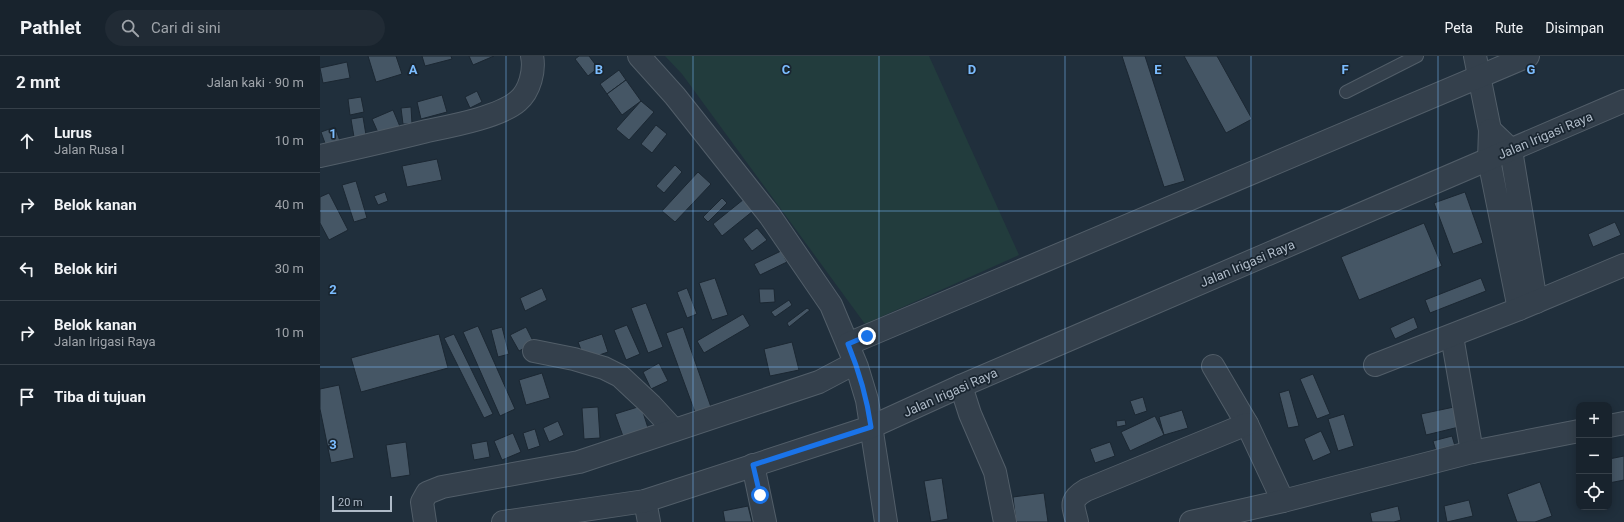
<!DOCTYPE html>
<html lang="id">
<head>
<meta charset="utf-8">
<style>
  :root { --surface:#18232d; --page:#212b35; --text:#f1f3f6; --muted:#9fa4aa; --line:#364049 }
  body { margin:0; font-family:Roboto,sans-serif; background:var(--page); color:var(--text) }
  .controls { position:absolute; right:12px; bottom:12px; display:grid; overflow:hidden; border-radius:8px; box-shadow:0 2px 10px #0003 }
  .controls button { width:36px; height:36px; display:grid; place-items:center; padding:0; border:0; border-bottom:1px solid var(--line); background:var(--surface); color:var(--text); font:20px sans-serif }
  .scale { position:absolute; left:12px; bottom:10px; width:60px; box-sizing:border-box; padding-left:4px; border:2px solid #afbbc8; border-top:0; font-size:11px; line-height:14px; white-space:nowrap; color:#afbbc8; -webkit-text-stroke:3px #192530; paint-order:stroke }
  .stop { position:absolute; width:12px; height:12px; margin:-9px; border:3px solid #1a73e8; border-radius:50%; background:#fff }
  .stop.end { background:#1a73e8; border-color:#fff; box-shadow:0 1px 4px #0008 }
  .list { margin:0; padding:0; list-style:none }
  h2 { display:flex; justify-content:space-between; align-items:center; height:52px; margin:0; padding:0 16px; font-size:17px }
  h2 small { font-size:13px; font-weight:400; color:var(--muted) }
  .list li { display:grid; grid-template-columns:26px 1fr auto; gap:12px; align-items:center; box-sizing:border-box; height:64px; padding:0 16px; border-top:1px solid var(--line) }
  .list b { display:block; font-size:15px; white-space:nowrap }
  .list p { margin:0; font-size:13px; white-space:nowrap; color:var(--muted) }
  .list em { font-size:13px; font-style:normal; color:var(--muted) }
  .icon { flex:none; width:22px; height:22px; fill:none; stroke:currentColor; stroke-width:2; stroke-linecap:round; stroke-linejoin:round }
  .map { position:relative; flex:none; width:1304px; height:466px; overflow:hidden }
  header { display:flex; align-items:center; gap:24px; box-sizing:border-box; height:56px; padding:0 20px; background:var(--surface); border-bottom:1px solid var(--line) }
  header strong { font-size:19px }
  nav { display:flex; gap:22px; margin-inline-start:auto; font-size:14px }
  .search { width:280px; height:36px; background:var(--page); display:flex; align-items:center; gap:10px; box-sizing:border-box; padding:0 14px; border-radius:22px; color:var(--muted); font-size:15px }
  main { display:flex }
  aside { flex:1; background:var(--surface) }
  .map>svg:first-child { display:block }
</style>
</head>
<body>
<header>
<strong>Pathlet</strong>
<div class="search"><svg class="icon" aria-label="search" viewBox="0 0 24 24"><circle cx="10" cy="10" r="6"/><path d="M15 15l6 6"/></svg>Cari di sini</div>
<nav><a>Peta</a><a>Rute</a><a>Disimpan</a></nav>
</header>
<main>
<aside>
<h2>2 mnt<small>Jalan kaki · 90 m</small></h2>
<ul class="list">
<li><svg class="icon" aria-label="ahead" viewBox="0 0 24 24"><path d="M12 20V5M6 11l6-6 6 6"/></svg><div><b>Lurus</b><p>Jalan Rusa I</p></div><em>10 m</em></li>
<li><svg class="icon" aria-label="right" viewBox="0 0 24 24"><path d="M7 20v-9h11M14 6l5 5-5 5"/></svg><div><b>Belok kanan</b></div><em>40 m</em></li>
<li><svg class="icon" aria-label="left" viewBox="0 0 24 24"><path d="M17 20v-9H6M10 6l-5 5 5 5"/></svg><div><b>Belok kiri</b></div><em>30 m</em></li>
<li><svg class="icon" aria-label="right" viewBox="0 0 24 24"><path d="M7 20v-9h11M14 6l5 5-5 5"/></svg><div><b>Belok kanan</b><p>Jalan Irigasi Raya</p></div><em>10 m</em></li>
<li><svg class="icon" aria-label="arrive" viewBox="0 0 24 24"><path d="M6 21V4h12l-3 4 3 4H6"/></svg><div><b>Tiba di tujuan</b></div></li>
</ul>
</aside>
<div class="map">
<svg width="1304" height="466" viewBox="0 0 1304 466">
  <rect width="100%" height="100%" fill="#202f3c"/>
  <!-- green -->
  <polygon fill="#223c3d" points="345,0 609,0 699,199 545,268 362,18"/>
  <!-- building -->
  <g fill="#455665" stroke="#1b2732">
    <polygon points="48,0 76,0 82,18 56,26"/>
    <polygon points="102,0 131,0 132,3 105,10"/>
    <polygon points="149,0 174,0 153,9"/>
    <polygon points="259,0 269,0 278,12 268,20 255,3"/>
    <polygon points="802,0 825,0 865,125 844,131"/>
    <polygon points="864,0 897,0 932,63 906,77"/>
    <polygon points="27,6 30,22 3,27 0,12"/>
    <polygon points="299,14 306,24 287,38 280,28"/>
    <polygon points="306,24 321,45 302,59 287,38"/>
    <polygon points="157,35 162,46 150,52 145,41"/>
    <polygon points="122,39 127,56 101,63 97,46"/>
    <polygon points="41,41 44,56 30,59 28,43"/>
    <polygon points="321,45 334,56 309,84 296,73"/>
    <polygon points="91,51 92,68 83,68 81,52"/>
    <polygon points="73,54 81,73 60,81 52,63"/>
    <polygon points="43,61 47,85 35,87 31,63"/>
    <polygon points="336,69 347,78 332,97 321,88"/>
    <polygon points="15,71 20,85 6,90 1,76"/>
    <polygon points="117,103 122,124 87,131 82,110"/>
    <polygon points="355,109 362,116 344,137 336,130"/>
    <polygon points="378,116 391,128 355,166 342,155"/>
    <polygon points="36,125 47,162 34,166 22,129"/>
    <polygon points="65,136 68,145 58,149 54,140"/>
    <polygon points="1145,136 1163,187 1133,198 1114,147"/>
    <polygon points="9,137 28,174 9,184 0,167 0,141"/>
    <polygon points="429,139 438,151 402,180 393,168"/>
    <polygon points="402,142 407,147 388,166 383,161"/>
    <polygon points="1295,166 1301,179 1273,191 1268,178"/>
    <polygon points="1104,167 1122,210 1039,244 1021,201"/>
    <polygon points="437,172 447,184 432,195 423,183"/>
    <polygon points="461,195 467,206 440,219 434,208"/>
    <polygon points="395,222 408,259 392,264 379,227"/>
    <polygon points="1161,222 1166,235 1110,257 1105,244"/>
    <polygon points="222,232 227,244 205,255 200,242"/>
    <polygon points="367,232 377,258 367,262 357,236"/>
    <polygon points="439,233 454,233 455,246 440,247"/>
    <polygon points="469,244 472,249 455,261 451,256"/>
    <polygon points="326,247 343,291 328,297 311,252"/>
    <polygon points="487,252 490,254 469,271 467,267"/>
    <polygon points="423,258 430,270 384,297 377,285"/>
    <polygon points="1094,261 1098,272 1075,283 1070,272"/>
    <polygon points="307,269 320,298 306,304 294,274"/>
    <polygon points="158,270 195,353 180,360 143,276"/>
    <polygon points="182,271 189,298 178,301 171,274"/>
    <polygon points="206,271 214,287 199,295 190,279"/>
    <polygon points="363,271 392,354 376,359 346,277"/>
    <polygon points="119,278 128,312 41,336 31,302"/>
    <polygon points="134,278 173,358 164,362 124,282"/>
    <polygon points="282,278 288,296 265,304 258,286"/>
    <polygon points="472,286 479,314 450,320 444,293"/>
    <polygon points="339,307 348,325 331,333 323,316"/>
    <polygon points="222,317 230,342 206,349 199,324"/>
    <polygon points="993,318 1010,358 997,363 980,323"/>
    <polygon points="19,329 34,402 11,407 0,353 0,333"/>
    <polygon points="969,334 979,370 968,372 959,337"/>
    <polygon points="823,341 827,355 815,359 810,345"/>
    <polygon points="321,350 329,375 304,383 295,358"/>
    <polygon points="278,351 280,382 264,383 262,352"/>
    <polygon points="1134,351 1139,371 1106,379 1101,358"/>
    <polygon points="862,354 868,372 844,379 839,361"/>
    <polygon points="1024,358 1034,390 1018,395 1008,363"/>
    <polygon points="835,360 844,379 810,395 801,376"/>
    <polygon points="805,364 806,369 797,371 796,365"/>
    <polygon points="238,365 244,379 229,386 223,372"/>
    <polygon points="215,373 220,390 208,394 203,377"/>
    <polygon points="1001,375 1011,397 993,405 984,383"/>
    <polygon points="193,377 201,396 182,404 174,385"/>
    <polygon points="1132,380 1135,390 1116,395 1113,385"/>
    <polygon points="167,385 170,401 154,404 151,388"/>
    <polygon points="86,386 90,419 71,422 66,389"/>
    <polygon points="790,386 795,400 775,407 770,393"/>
    <polygon points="1304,400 1304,424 1289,427 1289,403"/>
    <polygon points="622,422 628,463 611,466 604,425"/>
    <polygon points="1220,426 1232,460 1215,466 1197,466 1187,438"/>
    <polygon points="724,437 728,466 696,466 693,441"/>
    <polygon points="1149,444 1153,460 1127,466 1124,450"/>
    <polygon points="428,450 432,466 405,466 403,455"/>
    <polygon points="1078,450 1081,464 1074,466 1052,466 1050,457"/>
  </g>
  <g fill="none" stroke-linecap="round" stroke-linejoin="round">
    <defs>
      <polyline id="service" points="1026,36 1097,0"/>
      <g id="minor">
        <polyline points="319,0 355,40 450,160 511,249 537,311 547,344 566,466"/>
        <polyline points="1155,0 1170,74"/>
        <path d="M0,100c36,-8 71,-16 107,-25 24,-5 73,-14 91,-30 12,-10 17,-31 14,-45"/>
        <polyline points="1199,253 1169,104 1170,74 1191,94 1216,246"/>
        <polyline points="1132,280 1152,396"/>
        <polyline points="528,288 1208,0"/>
        <polyline points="214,295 254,303 284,312 300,320 331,349 354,374"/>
        <polyline points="1055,309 1199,253 1304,209"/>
        <polyline points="893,310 927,368 963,445"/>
        <polyline points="641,330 650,358 675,416 685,466"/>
        <polyline points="1289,370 1304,367"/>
        <polyline points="433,409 445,466"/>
        <polyline points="325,445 329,466"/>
        <polyline points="105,466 102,446 107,437 122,431 259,406 499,326 535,307"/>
        <polyline points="183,466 325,445 551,371 641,330 1304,45"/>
        <path d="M757,466c-4,-17 -8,-22 9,-32l161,-66"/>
        <polyline points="871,466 963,445 1152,396 1259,375"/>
      </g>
    </defs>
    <!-- service casing -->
    <use href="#service" stroke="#525e69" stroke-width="14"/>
    <!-- minor casing -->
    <use href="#minor" stroke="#525e69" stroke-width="24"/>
    <!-- service -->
    <use href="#service" stroke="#34404c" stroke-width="12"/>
    <!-- minor -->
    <use href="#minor" stroke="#34404c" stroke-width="22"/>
  </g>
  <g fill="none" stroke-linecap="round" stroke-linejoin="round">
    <!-- route -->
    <path stroke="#1a73e8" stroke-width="5" d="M440,439l-7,-30 118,-38c-4,-29 -12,-56 -23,-83l19,-8"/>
  </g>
  <!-- grid -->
  <path fill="none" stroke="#7cbdff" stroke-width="1" stroke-opacity="0.55" d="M186,0v466M373,0v466M559,0v466M745,0v466M931,0v466M1118,0v466M0,155h1304M0,311h1304"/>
  <g text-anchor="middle" stroke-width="3.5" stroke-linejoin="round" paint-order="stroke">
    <!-- street labels -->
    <g font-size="13" fill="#afbbc8" stroke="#192530">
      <text transform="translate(1225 79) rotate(-23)" y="5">Jalan Irigasi Raya</text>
      <text transform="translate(927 207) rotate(-23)" y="5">Jalan Irigasi Raya</text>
      <text transform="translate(630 336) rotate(-24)" y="5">Jalan Irigasi Raya</text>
    </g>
  </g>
  <g font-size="13" text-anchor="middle" font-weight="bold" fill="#7cbdff" stroke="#192530" stroke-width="3.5" stroke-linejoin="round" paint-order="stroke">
    <text x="93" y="18">A</text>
    <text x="279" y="18">B</text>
    <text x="466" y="18">C</text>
    <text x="652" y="18">D</text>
    <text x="838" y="18">E</text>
    <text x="1025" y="18">F</text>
    <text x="1211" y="18">G</text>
    <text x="13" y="82">1</text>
    <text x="13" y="238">2</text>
    <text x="13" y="393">3</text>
  </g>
</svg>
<div class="controls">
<button>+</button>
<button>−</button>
<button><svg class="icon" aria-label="locate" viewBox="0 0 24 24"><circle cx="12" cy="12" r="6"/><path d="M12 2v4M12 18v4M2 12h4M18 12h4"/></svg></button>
</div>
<div class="scale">20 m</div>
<div class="stop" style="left:440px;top:439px"></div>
<div class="stop end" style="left:547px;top:280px"></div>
</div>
</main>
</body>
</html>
